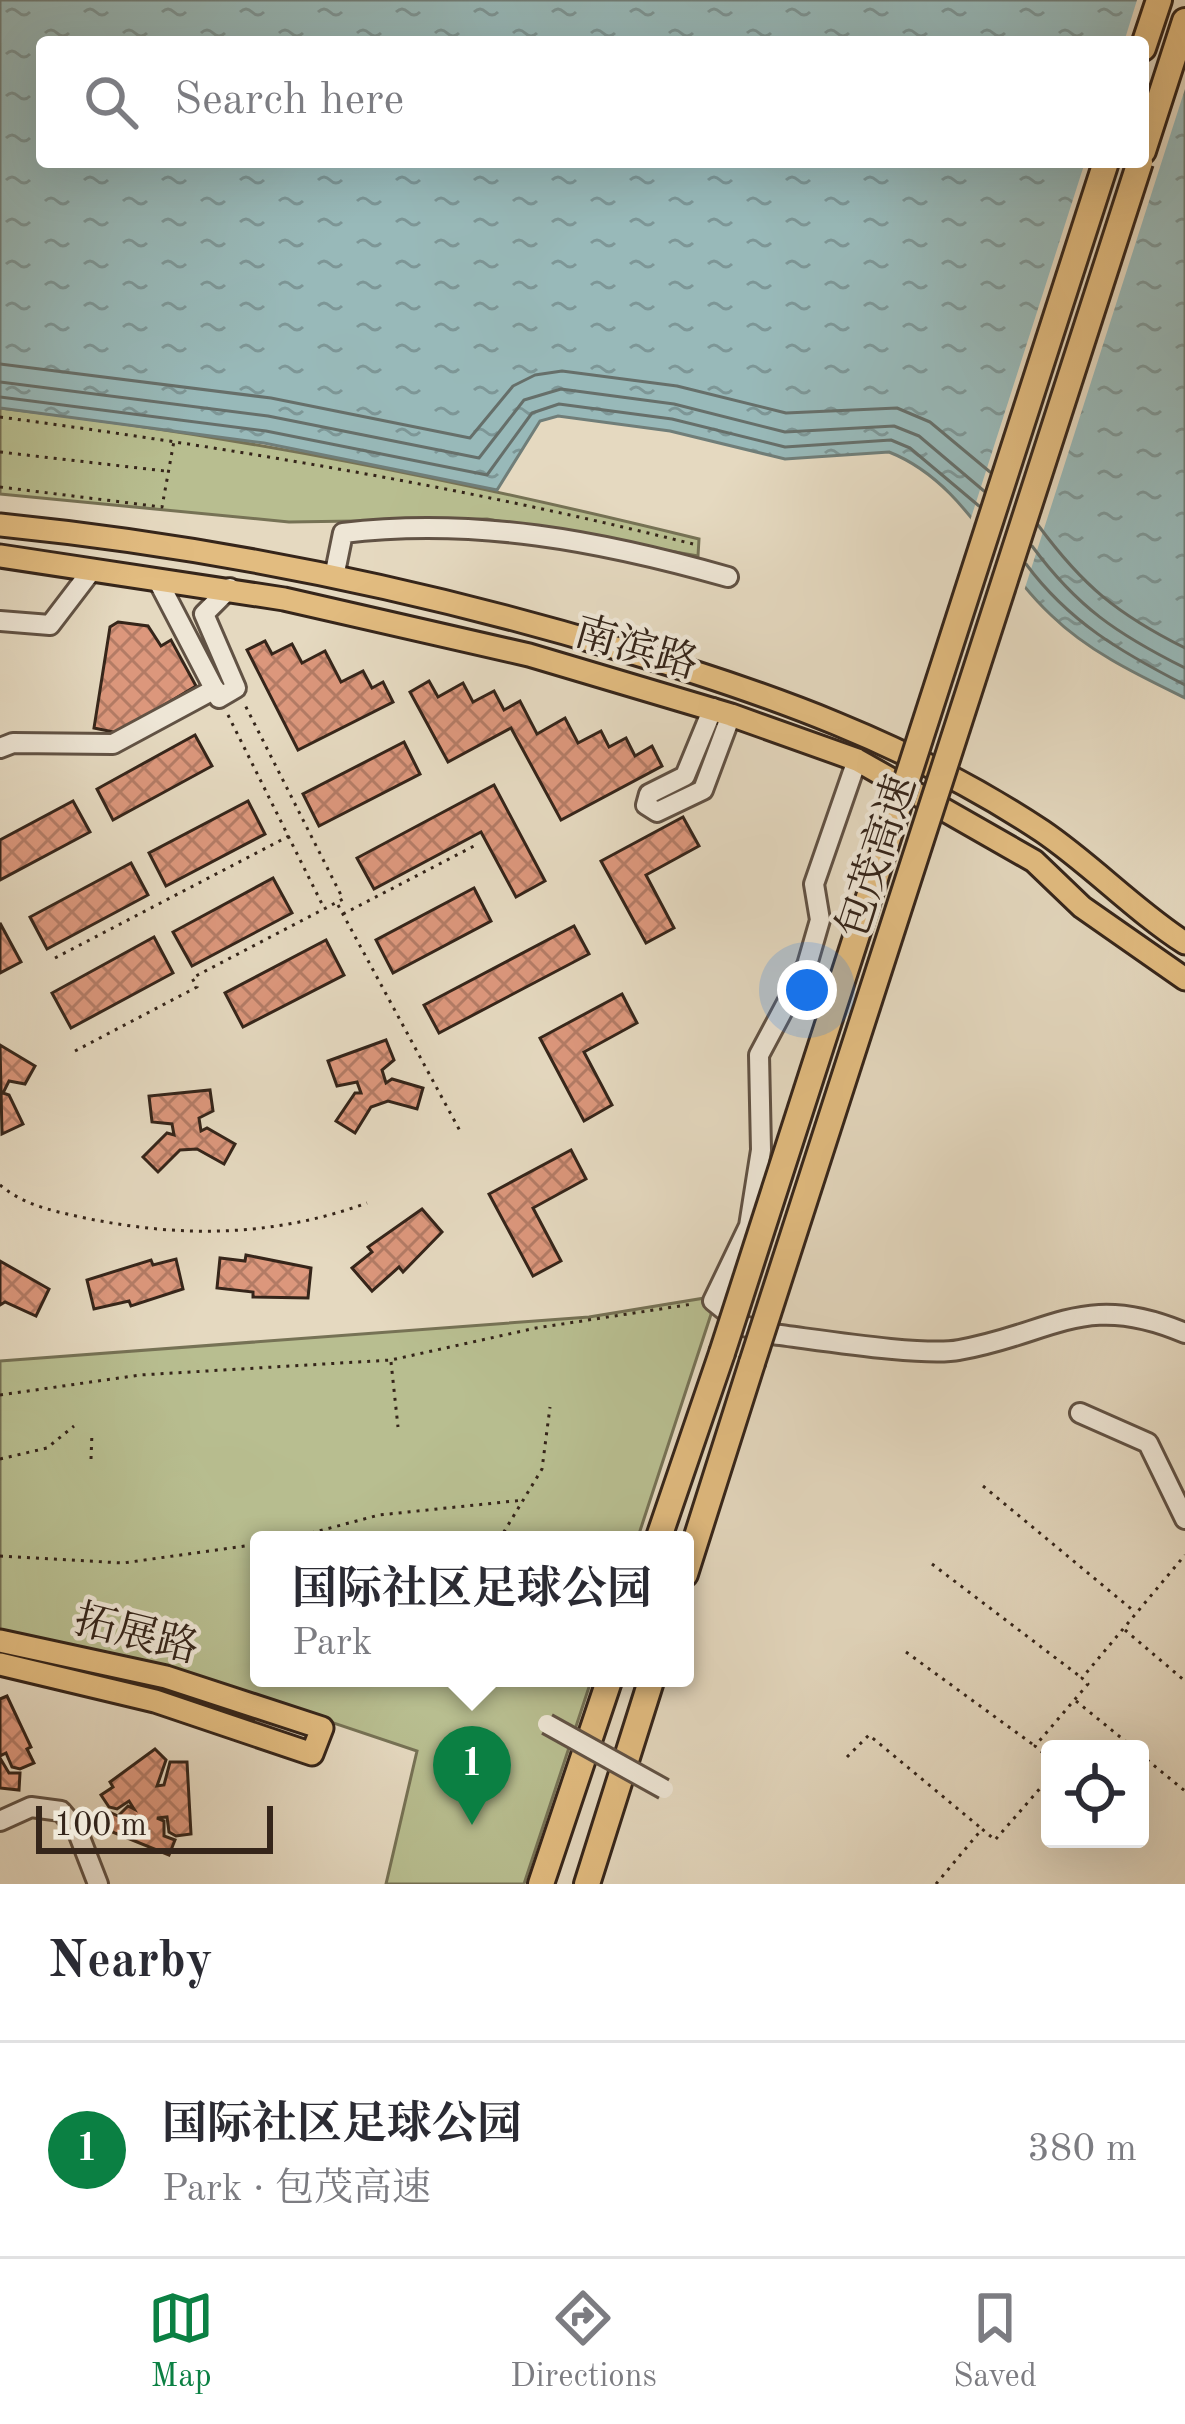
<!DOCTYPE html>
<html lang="en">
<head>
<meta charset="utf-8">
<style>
  :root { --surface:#fff; --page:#f7f7f7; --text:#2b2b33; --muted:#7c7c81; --line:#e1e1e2; --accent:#0b8043 }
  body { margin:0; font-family:"Old Standard TT","Noto Serif SC",serif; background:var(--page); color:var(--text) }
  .controls { position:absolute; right:36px; bottom:36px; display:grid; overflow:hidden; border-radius:12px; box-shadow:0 12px 48px #0002 }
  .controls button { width:108px; height:108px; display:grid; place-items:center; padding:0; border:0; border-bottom:3px solid var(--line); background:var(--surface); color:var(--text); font:60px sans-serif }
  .scale { position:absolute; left:36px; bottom:30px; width:237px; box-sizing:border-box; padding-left:12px; border:6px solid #35251a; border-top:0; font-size:33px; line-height:42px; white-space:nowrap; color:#35251a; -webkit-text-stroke:9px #eee6d6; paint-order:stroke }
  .you { position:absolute; left:807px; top:990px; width:42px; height:42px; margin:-30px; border:9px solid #fff; border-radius:50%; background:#1a73e8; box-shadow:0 0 0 18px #1a73e833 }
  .badge { display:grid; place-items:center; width:78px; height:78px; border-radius:50%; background:var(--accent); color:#fff; font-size:39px; font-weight:700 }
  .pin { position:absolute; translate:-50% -99px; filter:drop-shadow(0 3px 6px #0008) }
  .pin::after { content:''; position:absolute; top:63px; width:42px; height:36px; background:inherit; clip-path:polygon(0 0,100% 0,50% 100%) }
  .popup { position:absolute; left:250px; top:1531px; width:444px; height:156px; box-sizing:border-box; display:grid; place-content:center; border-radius:12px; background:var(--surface); filter:drop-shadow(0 3px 9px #0005); font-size:39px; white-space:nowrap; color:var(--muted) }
  .popup b { font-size:45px; color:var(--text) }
  .popup::after { content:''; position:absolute; left:50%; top:100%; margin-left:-24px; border:24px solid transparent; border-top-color:var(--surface) }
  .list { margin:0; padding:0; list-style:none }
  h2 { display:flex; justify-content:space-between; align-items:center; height:156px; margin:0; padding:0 48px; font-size:51px }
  h2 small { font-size:39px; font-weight:400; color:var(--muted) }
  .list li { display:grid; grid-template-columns:78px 1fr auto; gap:36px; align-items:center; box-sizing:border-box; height:216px; padding:0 48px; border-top:3px solid var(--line) }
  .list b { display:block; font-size:45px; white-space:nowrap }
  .list p { margin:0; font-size:39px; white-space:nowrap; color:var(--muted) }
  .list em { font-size:39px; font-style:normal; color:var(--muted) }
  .icon { flex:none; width:66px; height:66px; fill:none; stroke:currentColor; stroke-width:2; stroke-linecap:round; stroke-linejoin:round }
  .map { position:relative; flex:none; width:1185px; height:1884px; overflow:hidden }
  .search { position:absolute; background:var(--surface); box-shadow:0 12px 48px #0002; left:36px; right:36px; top:36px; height:132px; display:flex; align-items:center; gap:30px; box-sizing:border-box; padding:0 42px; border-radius:12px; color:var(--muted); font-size:45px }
  .sheet { height:372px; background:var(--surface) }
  nav { display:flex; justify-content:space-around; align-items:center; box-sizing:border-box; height:168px; border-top:3px solid var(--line); background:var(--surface); font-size:33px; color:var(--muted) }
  nav a { display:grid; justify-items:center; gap:6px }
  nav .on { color:var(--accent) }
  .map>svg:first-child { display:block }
</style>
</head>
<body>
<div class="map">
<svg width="1185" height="1884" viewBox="0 0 1185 1884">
  <defs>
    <pattern id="water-ripples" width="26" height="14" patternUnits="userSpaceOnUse" patternTransform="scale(3)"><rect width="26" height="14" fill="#98b9b9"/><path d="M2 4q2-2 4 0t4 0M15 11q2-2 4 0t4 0" fill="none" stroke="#7d9696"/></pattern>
    <pattern id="building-cross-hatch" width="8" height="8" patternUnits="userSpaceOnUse" patternTransform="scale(3)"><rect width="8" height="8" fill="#dc977c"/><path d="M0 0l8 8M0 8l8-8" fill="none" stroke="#b37b65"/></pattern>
  </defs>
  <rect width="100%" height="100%" fill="#e5d9c0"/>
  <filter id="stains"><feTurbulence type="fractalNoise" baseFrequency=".00167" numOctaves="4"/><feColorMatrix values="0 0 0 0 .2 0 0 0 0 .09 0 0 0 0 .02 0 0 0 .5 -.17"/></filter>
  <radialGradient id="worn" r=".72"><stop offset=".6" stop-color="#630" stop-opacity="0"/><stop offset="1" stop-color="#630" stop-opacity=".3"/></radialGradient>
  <!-- green -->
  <g fill="#b8be90" stroke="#767255" stroke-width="3">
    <path d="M0,408c237,27 467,74 699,131l-1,17 -211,-37 -198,3 -289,-28z"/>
    <polygon points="717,1296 637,1540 259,1540 259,1678 592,1678 524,1884 386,1884 417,1751 167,1667 0,1632 0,1361 589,1317"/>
  </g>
  <!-- water -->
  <path fill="url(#water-ripples)" stroke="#707e79" stroke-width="3" fill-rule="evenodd" d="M0,0h1185v698c-47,-23 -96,-46 -134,-83 -56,-52 -86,-133 -162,-163l-104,7 -115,-28 -112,-15 -18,5 -43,69 -233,-47 -264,-35zM42,42h1101v120h-1101z"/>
  <!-- pier -->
  <polygon fill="#e5d9c0" points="1137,0 1185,0 1185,89 1024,591 970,521 1085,162 1143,162 1143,42 1124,42"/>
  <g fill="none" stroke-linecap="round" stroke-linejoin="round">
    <!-- shore -->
    <g stroke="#666f6a" stroke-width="3">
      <polyline points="0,364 271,398 470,438 513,386 535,375 562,371 677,386 786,413 897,408 930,422 990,472"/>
      <polyline points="0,382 268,416 479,458 524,400 561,389 674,404 785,432 894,426 919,436 984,491"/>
      <polyline points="0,397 266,431 487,475 532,413 559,404 672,419 785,447 891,440 910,448 979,506"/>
      <path d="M1038,525c45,61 79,89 147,123"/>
      <path d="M1032,546c45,61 85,88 153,122"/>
      <path d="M1026,564c43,58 95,88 159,121"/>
    </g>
  </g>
  <!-- building -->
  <g fill="url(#building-cross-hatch)" stroke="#35251a" stroke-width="3">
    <polygon points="118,622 148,626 161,646 171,640 196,686 118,733 94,728 110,627"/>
    <polygon points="265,641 272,654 292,644 302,663 325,651 341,682 363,671 372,688 383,682 393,702 298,750 247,650"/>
    <polygon points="429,681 438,697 463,683 473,702 494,691 504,710 520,701 537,734 565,718 578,743 601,731 609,747 626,738 635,756 652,746 662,766 561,820 511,728 448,762 410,692"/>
    <polygon points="195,735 212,766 113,820 97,789"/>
    <polygon points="404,742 420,774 319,826 303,794"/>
    <polygon points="494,785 545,881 516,897 481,832 374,889 357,858"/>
    <polygon points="73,801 90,832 0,880 0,840"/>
    <polygon points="248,801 265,834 166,886 149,853"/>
    <polygon points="683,817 699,846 646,875 674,928 646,943 601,861"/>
    <polygon points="131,863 148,895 47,949 30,917"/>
    <polygon points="273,878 292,913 192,966 173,932"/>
    <polygon points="474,888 491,921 393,973 376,940"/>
    <polygon points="0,923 21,962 0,973"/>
    <polygon points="574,926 589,954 439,1033 424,1005"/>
    <polygon points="154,937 173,973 71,1028 52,993"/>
    <polygon points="326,940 344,975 243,1027 225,993"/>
    <polygon points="622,994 637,1023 584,1052 612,1105 584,1121 540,1038"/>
    <polygon points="386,1040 394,1060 382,1070 386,1083 392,1079 423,1088 417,1109 388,1101 371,1107 355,1133 336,1121 355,1093 361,1093 357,1082 337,1086 328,1061"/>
    <polygon points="0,1045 35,1066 25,1084 9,1081 3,1093 9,1095 23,1124 2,1134"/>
    <polygon points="210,1090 213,1111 199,1118 201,1131 207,1128 235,1144 224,1164 197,1149 180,1150 158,1172 143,1157 167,1133 174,1135 172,1124 152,1122 149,1096"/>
    <polygon points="571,1150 586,1179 533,1208 561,1261 533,1276 489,1194"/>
    <polygon points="422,1209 442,1232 403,1272 399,1267 372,1291 352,1268 372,1252 368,1247"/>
    <polygon points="246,1255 311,1268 308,1298 253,1297 253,1292 217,1288 220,1258 245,1261"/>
    <polygon points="176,1259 183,1289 131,1306 129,1301 94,1309 87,1280 151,1260 153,1265"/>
    <polygon points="0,1261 49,1289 36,1316 5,1302 0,1305"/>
    <polygon points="7,1696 31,1747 27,1749 34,1763 20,1769 12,1767 6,1753 0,1756 0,1699"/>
    <polygon points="155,1749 166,1760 157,1786 164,1785 170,1762 187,1762 191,1834 176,1836 169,1832 167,1817 157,1818 164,1821 164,1836 175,1840 169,1855 100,1827 107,1811 118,1816 128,1806 134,1809 129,1801 117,1809 109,1807 101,1795 113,1787 110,1782"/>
    <polygon points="0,1758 9,1773 20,1773 19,1790 0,1788"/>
  </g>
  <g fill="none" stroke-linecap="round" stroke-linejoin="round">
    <defs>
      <g id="minor">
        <path d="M334,577l9,-44c131,-16 258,8 385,44"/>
        <polyline points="157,579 219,698 236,688 204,614 230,588"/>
        <polyline points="0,621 50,625 92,570"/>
        <polyline points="713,708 685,776 649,794 646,805 657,812 703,790 731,715"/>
        <polyline points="0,748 13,743 113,744 215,689"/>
        <path d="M857,760l-43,124 6,36 -13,45 -48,90 2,95 -12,76 -36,75 31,25 28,8c42,5 152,23 187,16 93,-16 125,-60 226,-17"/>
        <polyline points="1080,1413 1148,1443 1185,1519"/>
        <polyline points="0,1821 31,1807 61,1811 77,1830 98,1884"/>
      </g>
      <g id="major">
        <path d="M0,525c208,21 415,63 616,123 149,44 295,96 426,183 50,34 92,79 143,112"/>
        <polyline points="0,556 284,599 529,655 731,715 857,760 1034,861 1082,907 1185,979"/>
        <polyline points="0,1641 166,1677 322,1728 312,1754 155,1701 0,1664"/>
      </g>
      <g id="highway">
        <polyline points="1143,48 1159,0"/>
        <polyline points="1143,151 1185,21"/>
        <polyline points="658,1540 722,1353"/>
        <polyline points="685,1574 752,1363"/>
        <polyline points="541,1884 610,1678"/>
        <polyline points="587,1884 652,1678"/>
      </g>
    </defs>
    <!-- minor casing -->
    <use href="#minor" stroke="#615244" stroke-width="24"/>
    <!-- major casing -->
    <use href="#major" stroke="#35251a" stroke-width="27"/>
    <!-- highway casing -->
    <use href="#highway" stroke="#35251a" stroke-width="30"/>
    <!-- path -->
    <g stroke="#35251a" stroke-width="3" stroke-dasharray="3 6" stroke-linecap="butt">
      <path d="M0,417c233,31 465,70 693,127"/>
      <polyline points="0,452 165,471"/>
      <polyline points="0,487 162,507 174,441"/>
      <polyline points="228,715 323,906"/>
      <polyline points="338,905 460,1131"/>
      <polyline points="343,914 474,846"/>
      <polyline points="55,958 289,836"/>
      <polyline points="75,1051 197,987 192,978 343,899 244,703"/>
      <path d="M0,1185c25,21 54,26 85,33 97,20 188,19 282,-15"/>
      <polyline points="391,1362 398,1427"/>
      <polyline points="0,1395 140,1375 391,1360 536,1328 693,1304"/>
      <polyline points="0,1459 47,1448 74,1426"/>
      <polyline points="91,1459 92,1432"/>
      <polyline points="983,1486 1135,1612"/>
      <polyline points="285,1540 379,1515 524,1500"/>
      <polyline points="499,1540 542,1469 550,1407"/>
      <polyline points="0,1556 123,1563 259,1544"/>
      <polyline points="932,1564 1082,1678"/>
      <polyline points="1125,1630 1185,1681"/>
      <polyline points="906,1652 1035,1746"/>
      <polyline points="1076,1701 1135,1749"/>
      <polyline points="1140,1754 1185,1791"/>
      <polyline points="847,1757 869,1735 982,1829"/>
      <polyline points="1050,1759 1035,1746 1088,1684 1082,1678 1185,1555"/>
      <polyline points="936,1884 982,1829 995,1840 1050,1777"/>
    </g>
    <!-- minor -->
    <use href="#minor" stroke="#eee6d6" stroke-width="18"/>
    <!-- major -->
    <use href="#major" stroke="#e2bc80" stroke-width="21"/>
    <!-- highway -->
    <use href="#highway" stroke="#e2bc80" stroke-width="24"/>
    <defs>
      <polyline id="minor-bridge" points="547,1724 664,1789"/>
      <g id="highway-bridge">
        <polyline points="722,1353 1106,162"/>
        <polyline points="752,1363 1140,162"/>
      </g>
    </defs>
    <!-- minor-bridge casing -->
    <use href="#minor-bridge" stroke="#615244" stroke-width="24" stroke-linecap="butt"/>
    <!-- highway-bridge casing -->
    <use href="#highway-bridge" stroke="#35251a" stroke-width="30" stroke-linecap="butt"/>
    <!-- minor-bridge -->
    <use href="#minor-bridge" stroke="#eee6d6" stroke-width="18"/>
    <!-- highway-bridge -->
    <use href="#highway-bridge" stroke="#e2bc80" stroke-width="24"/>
  </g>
  <g text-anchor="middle" stroke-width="9" stroke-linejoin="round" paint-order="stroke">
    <!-- street labels -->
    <g font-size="42" fill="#35251a" stroke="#eee6d6">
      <text transform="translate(637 646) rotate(16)" y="15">南滨路</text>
      <text transform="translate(875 856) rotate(-72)" y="15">包茂高速</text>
      <text transform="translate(137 1632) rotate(14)" y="15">拓展路</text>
    </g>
  </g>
  <rect width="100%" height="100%" filter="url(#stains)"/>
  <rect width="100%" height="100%" fill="url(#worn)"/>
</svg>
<div class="controls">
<button><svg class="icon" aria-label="locate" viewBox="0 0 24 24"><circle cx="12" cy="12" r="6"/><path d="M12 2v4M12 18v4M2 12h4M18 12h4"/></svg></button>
</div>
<div class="scale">100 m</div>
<div class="you"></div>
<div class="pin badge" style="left:472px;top:1825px">1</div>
<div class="popup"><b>国际社区足球公园</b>Park</div>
<div class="search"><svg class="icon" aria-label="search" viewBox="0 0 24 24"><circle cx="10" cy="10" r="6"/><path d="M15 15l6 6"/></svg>Search here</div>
</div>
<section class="sheet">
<h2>Nearby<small></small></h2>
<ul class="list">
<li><span class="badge">1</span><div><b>国际社区足球公园</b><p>Park · 包茂高速</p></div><em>380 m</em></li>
</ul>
</section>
<nav>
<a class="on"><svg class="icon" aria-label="map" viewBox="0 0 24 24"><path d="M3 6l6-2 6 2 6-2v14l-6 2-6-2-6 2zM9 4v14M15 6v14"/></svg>Map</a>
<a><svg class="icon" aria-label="directions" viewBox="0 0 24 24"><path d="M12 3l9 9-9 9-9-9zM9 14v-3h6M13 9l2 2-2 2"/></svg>Directions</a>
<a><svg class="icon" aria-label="saved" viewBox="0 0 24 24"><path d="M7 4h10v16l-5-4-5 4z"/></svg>Saved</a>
</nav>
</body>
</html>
